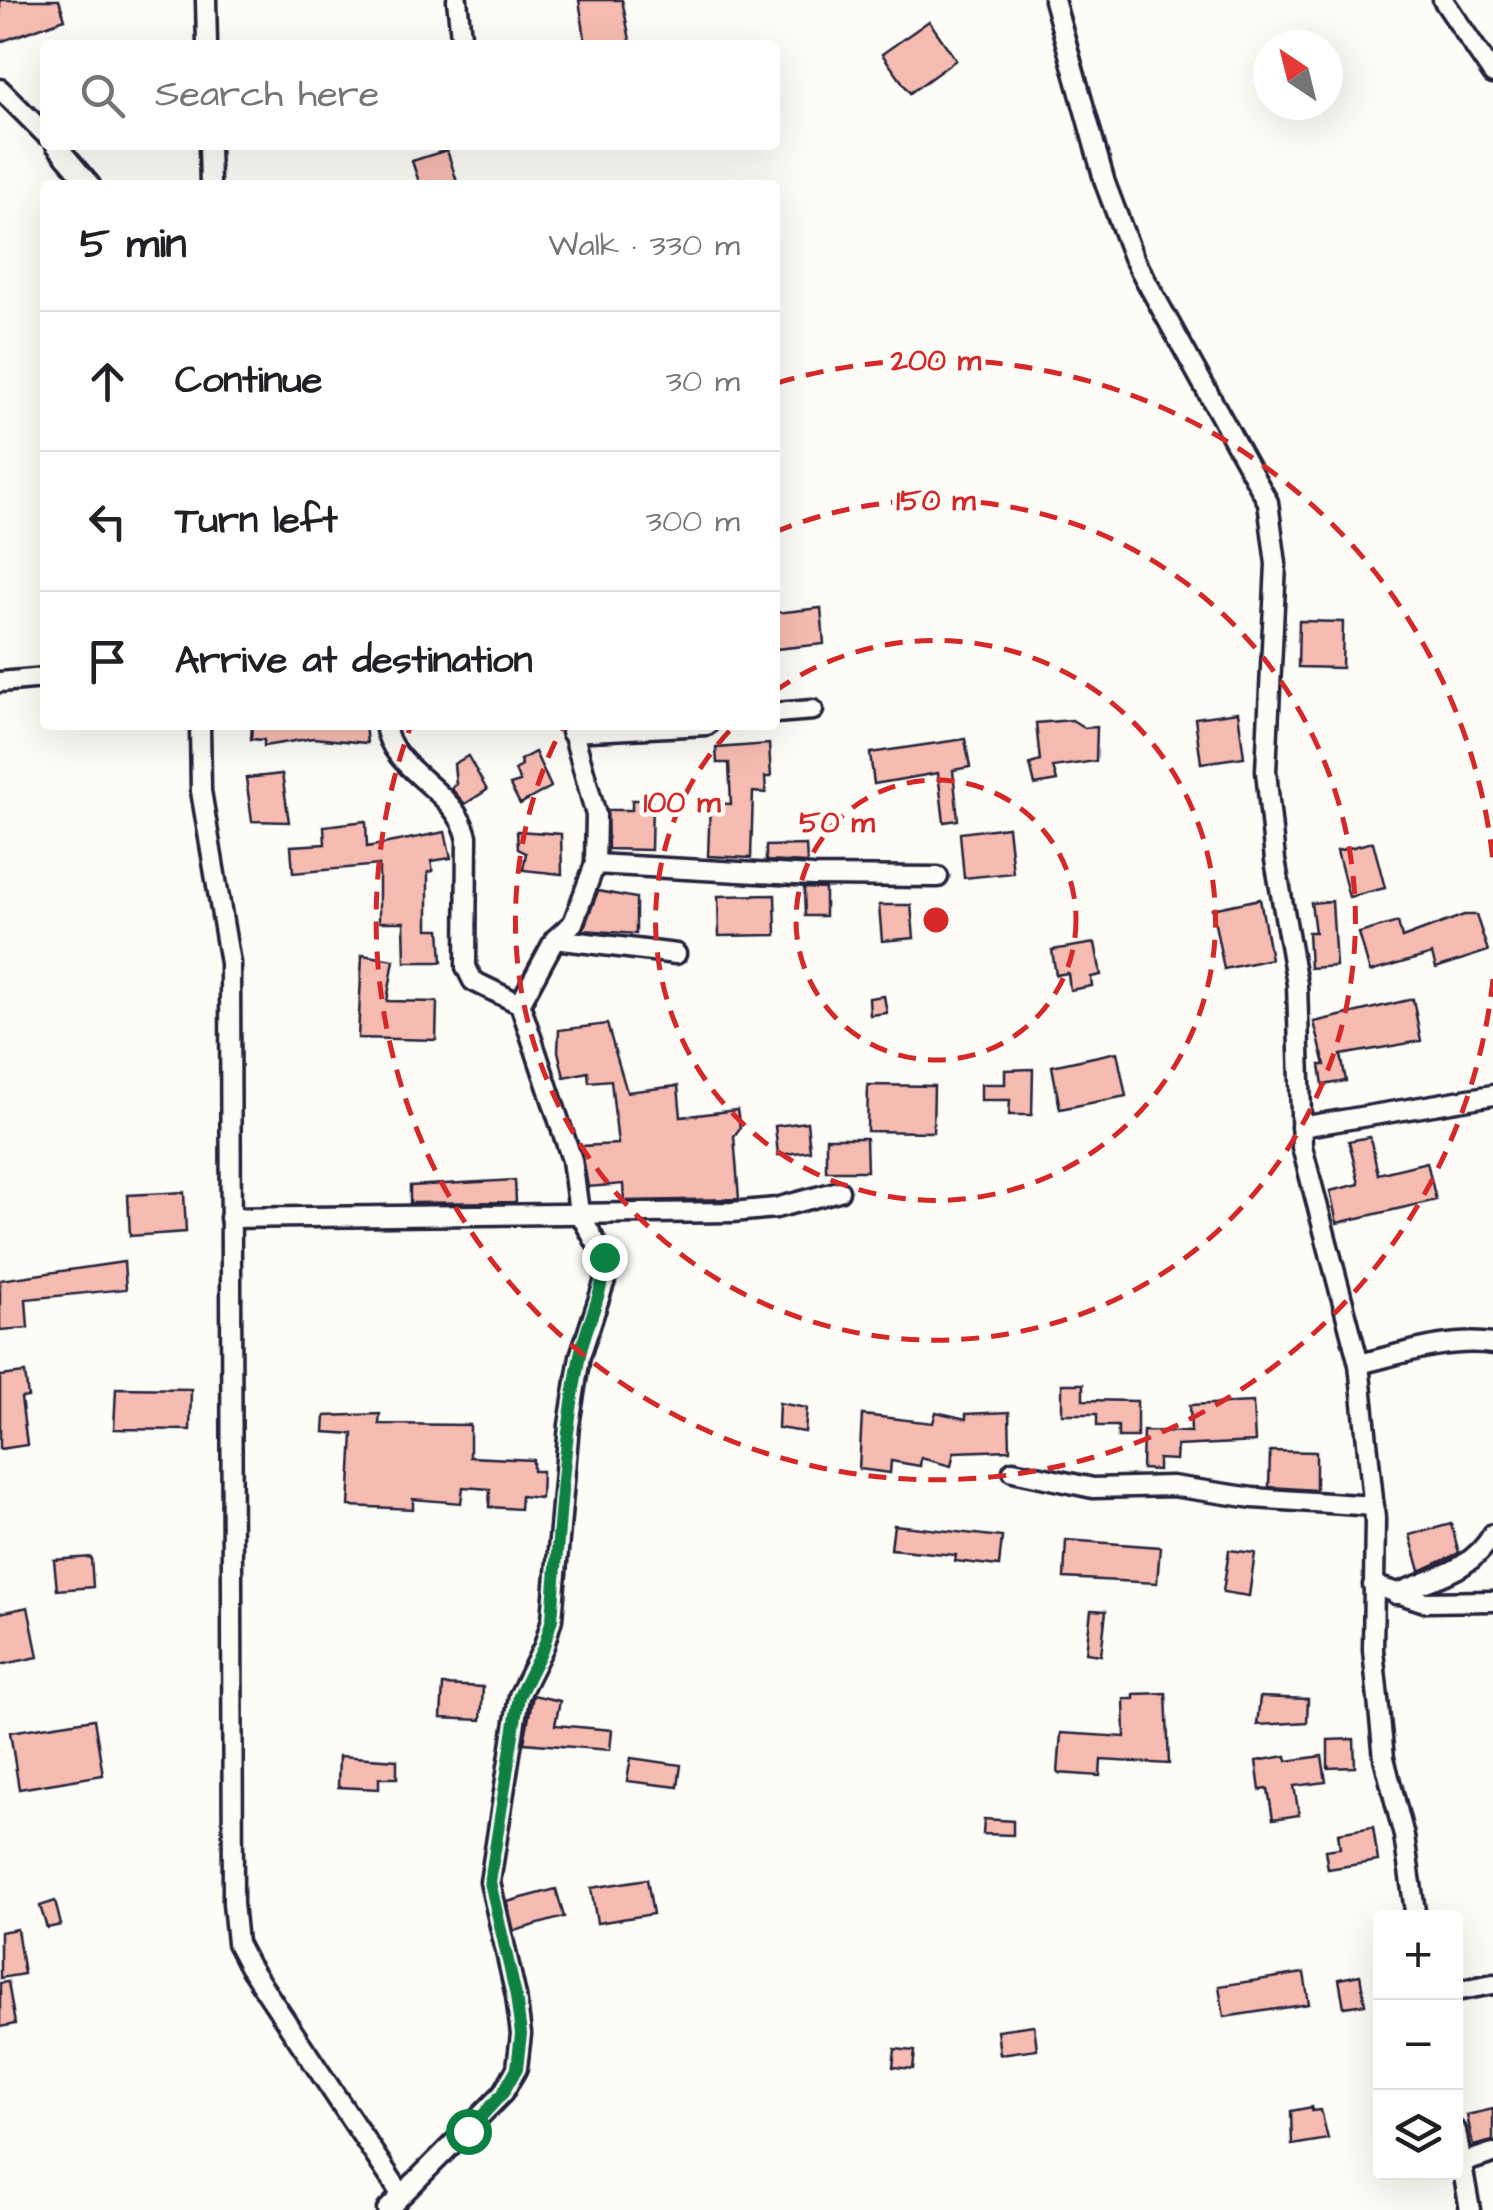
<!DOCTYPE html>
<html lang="en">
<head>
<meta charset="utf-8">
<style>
  :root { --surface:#fff; --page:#f6f6f6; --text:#202124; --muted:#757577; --line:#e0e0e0 }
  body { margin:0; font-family:"Architects Daughter",sans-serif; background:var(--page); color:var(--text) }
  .controls { position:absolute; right:30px; bottom:30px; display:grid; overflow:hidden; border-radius:10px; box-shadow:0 10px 40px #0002 }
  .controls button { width:90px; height:90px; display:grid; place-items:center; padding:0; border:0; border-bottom:2px solid var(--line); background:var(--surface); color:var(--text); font:50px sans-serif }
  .compass { position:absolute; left:1253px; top:30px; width:90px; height:90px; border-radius:50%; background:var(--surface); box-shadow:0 10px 40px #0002; rotate:325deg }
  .stop { position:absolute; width:30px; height:30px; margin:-22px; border:8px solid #0b8043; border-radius:50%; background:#fff }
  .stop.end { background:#0b8043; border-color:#fff; box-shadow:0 2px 10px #0008 }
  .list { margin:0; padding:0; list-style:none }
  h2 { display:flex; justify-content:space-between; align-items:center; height:130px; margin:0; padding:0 40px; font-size:42px }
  h2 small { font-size:32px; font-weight:400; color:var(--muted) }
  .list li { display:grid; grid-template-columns:65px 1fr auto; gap:30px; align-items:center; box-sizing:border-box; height:140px; padding:0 40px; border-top:2px solid var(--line) }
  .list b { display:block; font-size:38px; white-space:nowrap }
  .list em { font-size:32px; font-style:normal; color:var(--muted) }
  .icon { flex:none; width:55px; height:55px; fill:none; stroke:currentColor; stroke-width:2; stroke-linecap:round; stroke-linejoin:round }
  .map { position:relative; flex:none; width:1493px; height:2210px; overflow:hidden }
  .search { position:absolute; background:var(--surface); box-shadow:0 10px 40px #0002; left:40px; top:40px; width:740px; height:110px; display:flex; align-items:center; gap:25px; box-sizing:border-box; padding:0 35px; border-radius:10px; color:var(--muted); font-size:38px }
  .panel { position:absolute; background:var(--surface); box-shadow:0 10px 40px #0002; left:40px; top:180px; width:740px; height:550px; border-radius:10px }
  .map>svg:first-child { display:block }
</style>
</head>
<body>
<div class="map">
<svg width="1493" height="2210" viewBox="0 0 1493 2210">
  <rect width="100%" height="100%" fill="#fdfcf7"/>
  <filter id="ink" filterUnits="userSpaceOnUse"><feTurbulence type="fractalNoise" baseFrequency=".01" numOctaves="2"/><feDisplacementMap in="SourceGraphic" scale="20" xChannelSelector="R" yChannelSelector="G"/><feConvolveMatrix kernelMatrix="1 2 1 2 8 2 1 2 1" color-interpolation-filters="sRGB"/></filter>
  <g filter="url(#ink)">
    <!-- building -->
    <g fill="#f7bcb1" stroke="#22223b" stroke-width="2.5">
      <polygon points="0,0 59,0 65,19 0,42"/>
      <polygon points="579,0 622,0 631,45 586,45"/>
      <polygon points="929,21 956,60 910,93 882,54"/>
      <polygon points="447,150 458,185 420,185 412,161"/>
      <polygon points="821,608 824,644 775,649 775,613"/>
      <polygon points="1299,621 1343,622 1342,668 1298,667"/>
      <polygon points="1238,712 1244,757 1201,763 1195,718"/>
      <polygon points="1072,720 1085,728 1097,727 1096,761 1053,767 1057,781 1035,785 1030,764 1040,761 1036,723"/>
      <polygon points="252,725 365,725 367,743 313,738 264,746 264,740 251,739"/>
      <polygon points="965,739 970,767 953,770 958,820 944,822 938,773 874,784 870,753"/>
      <polygon points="769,744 771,777 765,777 766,793 753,792 751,858 708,856 710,803 731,804 729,763 717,763 716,748"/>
      <polygon points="535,752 551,787 520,804 510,785 520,782 515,770 522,766 520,760"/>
      <polygon points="468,756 487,790 465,804 451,788 456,784 454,764"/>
      <polygon points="282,774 289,822 252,821 246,778"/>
      <polygon points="632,800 652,800 651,850 608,849 607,810 632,810"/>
      <polygon points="366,821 367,847 445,832 451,858 431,861 433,871 428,872 428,929 440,929 442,962 405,962 404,922 379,922 379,865 293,873 291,846 325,844 324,826"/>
      <polygon points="1008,827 1013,873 964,878 960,833"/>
      <polygon points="517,831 561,834 562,874 523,870 526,853 518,849"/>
      <polygon points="1373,842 1385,888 1349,897 1337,851"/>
      <polygon points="806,845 807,863 766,861 766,846"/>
      <polygon points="804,888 825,889 825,916 805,916"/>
      <polygon points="598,891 636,898 636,934 583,930"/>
      <polygon points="775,895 776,935 719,936 718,896"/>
      <polygon points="1260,899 1271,959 1224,969 1212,909"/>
      <polygon points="1332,901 1336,966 1310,968 1308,932 1315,932 1311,903"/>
      <polygon points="879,905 911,905 914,938 882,941"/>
      <polygon points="1464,915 1476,915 1488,951 1436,968 1432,954 1370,972 1359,933 1398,922 1402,938"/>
      <polygon points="1095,943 1101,975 1091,977 1092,986 1070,990 1068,973 1056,975 1052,950"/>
      <polygon points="362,955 394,960 387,1001 437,1002 436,1040 358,1038"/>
      <polygon points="884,996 887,1013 870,1015 869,998"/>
      <polygon points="1413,999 1421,1041 1341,1055 1346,1081 1323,1085 1320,1065 1325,1065 1314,1022"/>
      <polygon points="607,1024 627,1092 678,1086 681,1117 737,1110 740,1128 734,1136 739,1199 624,1201 623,1184 588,1187 581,1146 618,1144 611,1080 589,1082 588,1072 564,1077 558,1051 559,1030"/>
      <polygon points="1117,1052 1126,1096 1060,1109 1052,1066"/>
      <polygon points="1033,1069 1032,1115 1009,1115 1010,1100 981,1100 981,1084 1005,1084 1005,1070"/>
      <polygon points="868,1085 934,1086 933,1132 867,1131"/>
      <polygon points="807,1122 810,1151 778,1155 775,1126"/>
      <polygon points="1370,1137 1378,1174 1427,1162 1436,1200 1337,1223 1330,1191 1359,1184 1349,1141"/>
      <polygon points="826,1138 866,1138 867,1171 826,1171"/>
      <polygon points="515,1180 516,1202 410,1203 410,1186"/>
      <polygon points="184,1192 186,1232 130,1236 128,1195"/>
      <polygon points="124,1262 126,1289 26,1299 28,1328 0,1330 0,1280"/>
      <polygon points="25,1373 28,1397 21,1398 27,1445 0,1449 0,1376"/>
      <polygon points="1062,1384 1083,1384 1083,1400 1137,1401 1137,1437 1118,1437 1118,1426 1097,1426 1097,1414 1062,1414"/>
      <polygon points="116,1388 191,1389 190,1430 114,1429"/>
      <polygon points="1253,1402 1255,1442 1177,1446 1176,1460 1158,1459 1158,1470 1142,1469 1143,1431 1191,1432 1190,1405"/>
      <polygon points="779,1403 807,1408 805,1432 778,1428"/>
      <polygon points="936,1412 966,1419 966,1414 1009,1412 1010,1450 954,1452 951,1466 921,1458 920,1466 891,1461 890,1473 859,1469 862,1415 933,1423"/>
      <polygon points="380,1414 379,1424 470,1425 470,1457 533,1460 533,1471 542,1471 541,1498 521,1496 520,1509 489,1507 490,1489 463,1487 461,1503 413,1499 413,1509 349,1506 353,1434 324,1432 325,1416"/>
      <polygon points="1270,1451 1316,1452 1316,1490 1269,1487"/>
      <polygon points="1451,1524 1459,1553 1420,1571 1410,1535"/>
      <polygon points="894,1525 1002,1537 999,1566 955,1561 956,1555 891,1549"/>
      <polygon points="1066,1540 1160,1547 1157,1583 1064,1578"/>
      <polygon points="1229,1550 1255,1553 1249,1596 1223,1592"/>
      <polygon points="91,1557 93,1587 57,1590 54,1560"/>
      <polygon points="28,1607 38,1657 0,1665 0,1613"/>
      <polygon points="1091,1610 1106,1611 1101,1655 1086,1653"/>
      <polygon points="443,1685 483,1687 481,1720 441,1718"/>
      <polygon points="1166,1693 1169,1764 1101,1760 1100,1776 1058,1773 1061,1733 1125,1737 1124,1699 1134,1699 1134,1694"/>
      <polygon points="533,1695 560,1701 555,1725 612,1730 610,1750 524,1743"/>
      <polygon points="1260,1697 1308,1699 1307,1722 1257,1725"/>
      <polygon points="94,1719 103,1775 19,1789 10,1732"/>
      <polygon points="1354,1739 1355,1767 1328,1768 1328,1740"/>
      <polygon points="339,1756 397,1760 397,1778 379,1778 379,1789 338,1787"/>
      <polygon points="1286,1756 1287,1761 1322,1756 1326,1782 1294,1786 1299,1815 1273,1819 1268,1789 1260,1790 1256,1761"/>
      <polygon points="631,1758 681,1765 678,1787 627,1781"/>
      <polygon points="984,1819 1013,1821 1013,1835 983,1834"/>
      <polygon points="1373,1827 1378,1861 1328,1869 1325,1850 1340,1848 1338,1833"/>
      <polygon points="647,1879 653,1914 597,1923 591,1888"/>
      <polygon points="556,1889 564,1917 514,1931 507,1902"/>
      <polygon points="55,1901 61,1925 47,1928 40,1906"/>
      <polygon points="17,1929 24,1974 0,1978 0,1932"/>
      <polygon points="1304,1973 1309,2004 1224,2017 1219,1986"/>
      <polygon points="1360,1975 1365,2004 1344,2007 1339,1979"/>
      <polygon points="8,1982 15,2024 0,2027 0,1983"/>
      <polygon points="1034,2025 1037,2049 1000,2054 997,2030"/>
      <polygon points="895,2049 915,2051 913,2069 893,2067"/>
      <polygon points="1312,2107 1312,2111 1321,2110 1328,2139 1292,2145 1291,2111"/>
      <polygon points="1493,2109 1493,2141 1473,2146 1467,2115"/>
    </g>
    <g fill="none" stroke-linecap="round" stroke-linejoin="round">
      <defs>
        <g id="minor">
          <polyline points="206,0 207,45"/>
          <polyline points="457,0 462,45"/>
          <polyline points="1054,0 1105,183 1133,257 1268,502 1276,564 1266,771 1275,860 1297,984 1302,1147 1359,1364 1375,1519 1373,1650 1384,1758 1404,1836 1416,1918"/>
          <polyline points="1443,0 1493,74"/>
          <polyline points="0,89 45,134"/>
          <polyline points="56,145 90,185"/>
          <polyline points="209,145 210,185"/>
          <polyline points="0,682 45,678"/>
          <polyline points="775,713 813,710"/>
          <polyline points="200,725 201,791 230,963 233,1903 237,1943 249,1966 401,2194"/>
          <path d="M385,725c6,46 70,64 82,111l-1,131 7,14 47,23 52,156 7,52 25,45 1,23 -25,76 -11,69 -17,194 -8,27 -25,50 -29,186 26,114 5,38 -4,34 -14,25 -116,117"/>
          <polyline points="571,732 707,725"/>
          <polyline points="595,864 813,876 938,877"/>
          <polyline points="555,939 676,954"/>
          <polyline points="520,1004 555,939 573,923 595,864 596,815 571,725"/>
          <polyline points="1301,1127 1493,1095"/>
          <polyline points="230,1218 732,1212 776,1208 839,1191"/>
          <path d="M1359,1364c42,-10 91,-27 134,-20"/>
          <polyline points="1013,1471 1093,1488 1172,1486 1253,1498 1374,1506"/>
          <polyline points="1373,1585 1425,1602 1493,1601"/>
          <path d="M1396,1594c38,-17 75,-22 97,-60"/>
          <polyline points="1456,1991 1493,1984"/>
          <polyline points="1456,2131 1470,2210"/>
          <polyline points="1462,2163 1493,2153"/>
        </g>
      </defs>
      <!-- minor casing -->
      <use href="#minor" stroke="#22223b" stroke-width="25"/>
      <!-- minor -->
      <use href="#minor" stroke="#fdfcf7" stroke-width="18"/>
    </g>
  </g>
  <g fill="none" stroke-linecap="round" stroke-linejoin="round" filter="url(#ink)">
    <!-- route -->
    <path stroke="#0b8043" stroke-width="12" d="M468,2131l35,-38 14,-25 4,-34 -5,-38 -26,-114 29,-186 25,-50 8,-27c7,-86 11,-173 27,-259 6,-35 26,-66 25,-103"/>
  </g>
  <!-- distance rings -->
  <g fill="none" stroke="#d62828" stroke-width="5" stroke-dasharray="18 12">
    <circle cx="936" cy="920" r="140"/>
    <path d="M775 691A280 280 0 1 1 735 725"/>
    <path d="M775 532A420 420 0 1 1 563 726"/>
    <path d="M1493 979A560 560 0 1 1 410 728M777 383A560 560 0 0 1 1493 861"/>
  </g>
  <circle cx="936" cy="920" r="15" fill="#d62828" stroke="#fdfcf7" stroke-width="5"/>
  <g font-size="30" text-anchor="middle" font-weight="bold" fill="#d62828" stroke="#fdfcf7" stroke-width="9" stroke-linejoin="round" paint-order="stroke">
    <text x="936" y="370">200 m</text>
    <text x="936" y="510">150 m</text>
    <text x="682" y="812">100 m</text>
    <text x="837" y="832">50 m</text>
  </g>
</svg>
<div class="controls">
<button>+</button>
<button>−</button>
<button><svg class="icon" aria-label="layers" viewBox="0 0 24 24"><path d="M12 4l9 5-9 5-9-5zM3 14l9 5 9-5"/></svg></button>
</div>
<svg class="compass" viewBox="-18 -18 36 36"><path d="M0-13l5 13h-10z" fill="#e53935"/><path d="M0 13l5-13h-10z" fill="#757577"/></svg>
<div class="stop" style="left:468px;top:2131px"></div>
<div class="stop end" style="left:604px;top:1257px"></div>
<div class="search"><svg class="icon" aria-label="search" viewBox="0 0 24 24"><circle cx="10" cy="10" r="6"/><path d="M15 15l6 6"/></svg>Search here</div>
<section class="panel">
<h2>5 min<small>Walk · 330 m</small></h2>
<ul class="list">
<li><svg class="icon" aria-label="ahead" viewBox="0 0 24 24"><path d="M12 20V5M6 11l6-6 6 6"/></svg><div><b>Continue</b></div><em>30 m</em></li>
<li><svg class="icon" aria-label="left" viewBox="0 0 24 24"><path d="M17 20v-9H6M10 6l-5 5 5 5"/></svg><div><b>Turn left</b></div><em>300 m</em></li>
<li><svg class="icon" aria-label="arrive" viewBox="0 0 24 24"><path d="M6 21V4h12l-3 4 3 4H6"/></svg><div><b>Arrive at destination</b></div></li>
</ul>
</section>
</div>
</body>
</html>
